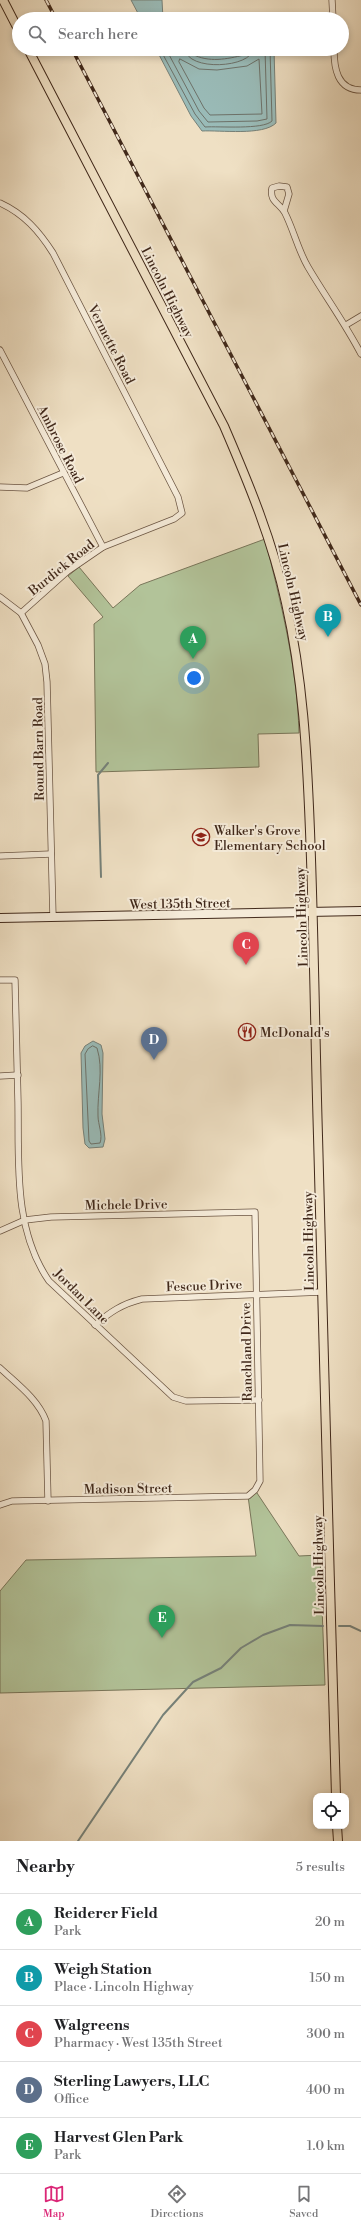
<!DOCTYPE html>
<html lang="en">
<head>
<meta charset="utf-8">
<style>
  :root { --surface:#fff; --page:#f2f2f2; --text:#202124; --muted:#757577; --line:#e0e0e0; --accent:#db2777 }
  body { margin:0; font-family:"Libre Bodoni",serif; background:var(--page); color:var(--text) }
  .controls { position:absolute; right:12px; bottom:12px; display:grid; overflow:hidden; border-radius:8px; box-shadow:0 2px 6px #0003 }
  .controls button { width:36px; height:36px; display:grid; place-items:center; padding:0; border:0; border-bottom:1px solid var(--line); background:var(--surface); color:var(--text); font:20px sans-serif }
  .you { position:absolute; left:194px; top:678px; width:14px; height:14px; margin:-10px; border:3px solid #fff; border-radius:50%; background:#1a73e8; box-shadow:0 0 0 6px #1a73e833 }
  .badge { display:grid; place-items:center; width:26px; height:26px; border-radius:50%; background:var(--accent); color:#fff; font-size:13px; font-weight:700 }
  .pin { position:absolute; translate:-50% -33px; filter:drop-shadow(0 1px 2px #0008) }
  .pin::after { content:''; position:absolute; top:21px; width:14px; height:12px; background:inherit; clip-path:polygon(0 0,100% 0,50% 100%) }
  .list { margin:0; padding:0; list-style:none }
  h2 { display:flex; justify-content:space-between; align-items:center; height:52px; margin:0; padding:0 16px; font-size:17px }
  h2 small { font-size:13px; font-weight:400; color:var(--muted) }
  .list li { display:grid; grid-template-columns:26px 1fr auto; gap:12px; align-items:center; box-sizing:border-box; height:56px; padding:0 16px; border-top:1px solid var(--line) }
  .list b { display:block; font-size:15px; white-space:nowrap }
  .list p { margin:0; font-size:13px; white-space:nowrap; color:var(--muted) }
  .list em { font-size:13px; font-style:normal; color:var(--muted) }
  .icon { flex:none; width:22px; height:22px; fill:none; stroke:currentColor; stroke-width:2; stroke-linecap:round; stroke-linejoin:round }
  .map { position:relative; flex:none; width:361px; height:1841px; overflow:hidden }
  .search { position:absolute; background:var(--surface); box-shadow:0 2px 6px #0003; left:12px; right:12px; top:12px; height:44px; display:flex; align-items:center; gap:10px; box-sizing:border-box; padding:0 14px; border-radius:22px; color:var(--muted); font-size:15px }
  .sheet { height:332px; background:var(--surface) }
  nav { display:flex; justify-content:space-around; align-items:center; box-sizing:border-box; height:56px; border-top:1px solid var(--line); background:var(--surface); font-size:11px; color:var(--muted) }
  nav a { display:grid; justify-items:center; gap:2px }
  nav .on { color:var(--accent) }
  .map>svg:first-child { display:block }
</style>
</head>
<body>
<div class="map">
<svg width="361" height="1841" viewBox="0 0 361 1841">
  <rect width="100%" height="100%" fill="#efe0c4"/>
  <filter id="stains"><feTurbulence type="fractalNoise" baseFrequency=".005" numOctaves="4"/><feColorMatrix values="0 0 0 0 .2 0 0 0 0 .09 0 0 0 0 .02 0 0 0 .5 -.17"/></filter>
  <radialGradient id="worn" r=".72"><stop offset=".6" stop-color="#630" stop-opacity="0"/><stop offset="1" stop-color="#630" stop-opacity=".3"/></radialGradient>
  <!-- green -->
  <g fill="#b2c399" stroke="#79765a">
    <path d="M265,539c16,64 32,127 34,194l-41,1 1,33 -163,5 -2,-148 9,-7 -35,-41 11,-9 34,41 27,-23z"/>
    <polygon points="255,1490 299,1556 320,1555 325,1685 0,1693 0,1591 26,1560 256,1556 248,1496"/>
  </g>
  <!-- water -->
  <g fill="#9abcb9" stroke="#768179">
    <polygon points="131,0 162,0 163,19 141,19"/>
    <path d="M156,49h35l12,6h15l29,-6h27l2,74c-13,13 -56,7 -74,8l-11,-15z"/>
    <polygon points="93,1041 101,1045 103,1053 102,1114 105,1139 103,1147 89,1148 85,1144 83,1128 81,1053 85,1046"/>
  </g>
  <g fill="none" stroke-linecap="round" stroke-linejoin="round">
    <!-- shore -->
    <g stroke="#6d726a" stroke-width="1">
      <path d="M160,49l35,65 10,13c14,-1 58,3 67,-6l-2,-72"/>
      <polyline points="166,49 199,111 208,122 257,121 267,119 265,49"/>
      <path d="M185,49c2,23 67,19 68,0"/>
      <path d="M190,49l2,5c17,9 35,5 52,1l4,-6"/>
      <polygon points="180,59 199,69 217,70 247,66 259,59 262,114 210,115 204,108 179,62"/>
      <path d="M93,1046l4,2c7,22 0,45 1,68 0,8 5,19 2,27l-9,1 -2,-3 -4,-87 3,-5z"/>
    </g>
    <!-- stream -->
    <g stroke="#768179" stroke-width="2">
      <polyline points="101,877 98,775 108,763"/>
      <polyline points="339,1626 350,1626 361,1631"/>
      <polyline points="78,1841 163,1715 193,1682 221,1668 241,1648 263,1635 290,1625 323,1626"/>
    </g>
    <defs>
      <g id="street">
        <polyline points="332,0 333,19"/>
        <path d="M334,49c0,19 3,41 27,41"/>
        <path d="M0,203c24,11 39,28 53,50l125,244 4,16 -8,6 -71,28 -35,24 -47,42"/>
        <path d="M284,211l5,-17 -2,-7 -8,-1 -7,2c-3,14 8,15 13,25 9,18 13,37 23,54 17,29 37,56 53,87"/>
        <polyline points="346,325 361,316"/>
        <polyline points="0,350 103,547"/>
        <polyline points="0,487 27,488 63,473"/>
        <polyline points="0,597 21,613 38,645 45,664 47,682 53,917"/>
        <polyline points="0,856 51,854"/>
        <path d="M0,980h15c1,40 2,81 3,122 1,60 -5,127 31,179l124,116 13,4 73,-1"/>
        <polyline points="0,1076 18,1075"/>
        <polyline points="0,1231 25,1220 51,1217 255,1212 260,1481 255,1490 248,1496 12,1501 0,1505"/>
        <path d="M95,1325c15,-13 27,-21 47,-26l180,-7"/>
        <path d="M0,1368c17,16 38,31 46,53l2,80"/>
      </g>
      <polyline id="secondary" points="0,918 361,911"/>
      <g id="primary">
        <polyline points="3,0 19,31"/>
        <path d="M28,49l196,377c25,58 49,116 62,177 17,75 21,151 24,228 4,102 5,203 8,305 5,220 12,440 18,660"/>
        <polyline points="337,1826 338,1841"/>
      </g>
    </defs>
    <!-- street casing -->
    <use href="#street" stroke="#6c5644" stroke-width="7"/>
    <!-- secondary casing -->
    <use href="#secondary" stroke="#40281a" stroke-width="10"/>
    <!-- primary casing -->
    <use href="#primary" stroke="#40281a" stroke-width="10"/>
    <!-- street -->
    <use href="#street" stroke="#f5ebd9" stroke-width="5.5"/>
    <!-- secondary -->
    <use href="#secondary" stroke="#f5ebd9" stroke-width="8"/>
    <!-- primary -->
    <use href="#primary" stroke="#efe0c4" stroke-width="8"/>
    <defs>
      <g id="rail">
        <polyline points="46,0 56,19"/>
        <polyline points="72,49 361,605"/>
      </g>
    </defs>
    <!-- rail casing -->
    <use href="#rail" stroke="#40281a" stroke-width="3.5"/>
    <!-- rail -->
    <use href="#rail" stroke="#f5ebd9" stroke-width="2" stroke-dasharray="6" stroke-linecap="butt"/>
  </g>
  <!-- icons -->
  <defs>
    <symbol id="school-ring" viewBox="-11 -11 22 22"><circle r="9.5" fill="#f5ebd9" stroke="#8f2418" stroke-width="1.5"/><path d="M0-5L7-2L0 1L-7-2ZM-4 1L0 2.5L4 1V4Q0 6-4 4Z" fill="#8f2418"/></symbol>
    <symbol id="restaurant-ring" viewBox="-11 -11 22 22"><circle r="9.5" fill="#f5ebd9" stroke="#8f2418" stroke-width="1.5"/><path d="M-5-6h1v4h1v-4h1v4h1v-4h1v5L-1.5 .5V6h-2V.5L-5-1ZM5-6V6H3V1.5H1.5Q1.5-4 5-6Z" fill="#8f2418"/></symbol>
  </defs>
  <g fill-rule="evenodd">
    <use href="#school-ring" x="191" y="827" width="20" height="20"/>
    <use href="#restaurant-ring" x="237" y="1022" width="20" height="20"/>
  </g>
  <g text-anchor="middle" stroke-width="4" stroke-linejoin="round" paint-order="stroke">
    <!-- street labels -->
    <g font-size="13" fill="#40281a" stroke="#f5ebd9">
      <text transform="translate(168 292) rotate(63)" y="5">Lincoln Highway</text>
      <text transform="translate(112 344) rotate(63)" y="5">Vermette Road</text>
      <text transform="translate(61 444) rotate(63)" y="5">Ambrose Road</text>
      <text transform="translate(61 567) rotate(-39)" y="5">Burdick Road</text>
      <text transform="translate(294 592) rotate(77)" y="5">Lincoln Highway</text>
      <text transform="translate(38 749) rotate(-91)" y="5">Round Barn Road</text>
      <text transform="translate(180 903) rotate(-1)" y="5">West 135th Street</text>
      <text transform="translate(301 917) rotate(-92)" y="5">Lincoln Highway</text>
      <text transform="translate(126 1204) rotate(-1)" y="5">Michele Drive</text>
      <text transform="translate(308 1241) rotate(-91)" y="5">Lincoln Highway</text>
      <text transform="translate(204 1285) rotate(-2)" y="5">Fescue Drive</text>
      <text transform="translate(82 1296) rotate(45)" y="5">Jordan Lane</text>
      <text transform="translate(246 1352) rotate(-91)" y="5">Ranchland Drive</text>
      <text transform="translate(128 1488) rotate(-1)" y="5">Madison Street</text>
      <text transform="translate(318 1565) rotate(-91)" y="5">Lincoln Highway</text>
    </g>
    <!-- poi labels -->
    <g font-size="13" fill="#40281a" stroke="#f5ebd9" text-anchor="start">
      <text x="214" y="835">Walker's Grove<tspan x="214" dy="15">Elementary School</tspan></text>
      <text x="260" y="1037">McDonald's</text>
    </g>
  </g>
  <rect width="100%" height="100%" filter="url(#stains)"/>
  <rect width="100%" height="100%" fill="url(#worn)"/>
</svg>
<div class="controls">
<button><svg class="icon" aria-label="locate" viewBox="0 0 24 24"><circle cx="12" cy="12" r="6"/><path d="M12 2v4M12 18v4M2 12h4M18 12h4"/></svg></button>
</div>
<div class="you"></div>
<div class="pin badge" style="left:193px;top:659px;background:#2e9e5b">A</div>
<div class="pin badge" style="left:328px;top:637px;background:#0f9aa8">B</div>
<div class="pin badge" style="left:246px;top:965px;background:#e0444e">C</div>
<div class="pin badge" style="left:154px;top:1060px;background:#5c6f8a">D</div>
<div class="pin badge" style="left:162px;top:1638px;background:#2e9e5b">E</div>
<div class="search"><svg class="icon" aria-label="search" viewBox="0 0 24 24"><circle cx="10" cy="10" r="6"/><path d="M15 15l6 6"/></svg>Search here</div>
</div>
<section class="sheet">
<h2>Nearby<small>5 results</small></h2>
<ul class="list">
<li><span class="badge" style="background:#2e9e5b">A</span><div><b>Reiderer Field</b><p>Park</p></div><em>20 m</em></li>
<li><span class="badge" style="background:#0f9aa8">B</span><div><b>Weigh Station</b><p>Place · Lincoln Highway</p></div><em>150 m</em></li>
<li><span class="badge" style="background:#e0444e">C</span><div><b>Walgreens</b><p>Pharmacy · West 135th Street</p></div><em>300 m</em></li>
<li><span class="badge" style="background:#5c6f8a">D</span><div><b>Sterling Lawyers, LLC</b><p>Office</p></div><em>400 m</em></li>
<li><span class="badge" style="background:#2e9e5b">E</span><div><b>Harvest Glen Park</b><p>Park</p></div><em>1.0 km</em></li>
</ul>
</section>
<nav>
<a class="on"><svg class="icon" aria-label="map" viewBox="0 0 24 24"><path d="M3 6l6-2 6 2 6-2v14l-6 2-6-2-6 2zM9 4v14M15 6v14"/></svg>Map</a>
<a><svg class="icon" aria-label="directions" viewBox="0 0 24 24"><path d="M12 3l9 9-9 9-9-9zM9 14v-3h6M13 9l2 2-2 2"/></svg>Directions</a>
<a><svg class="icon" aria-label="saved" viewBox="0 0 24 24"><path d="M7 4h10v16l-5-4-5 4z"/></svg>Saved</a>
</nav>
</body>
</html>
